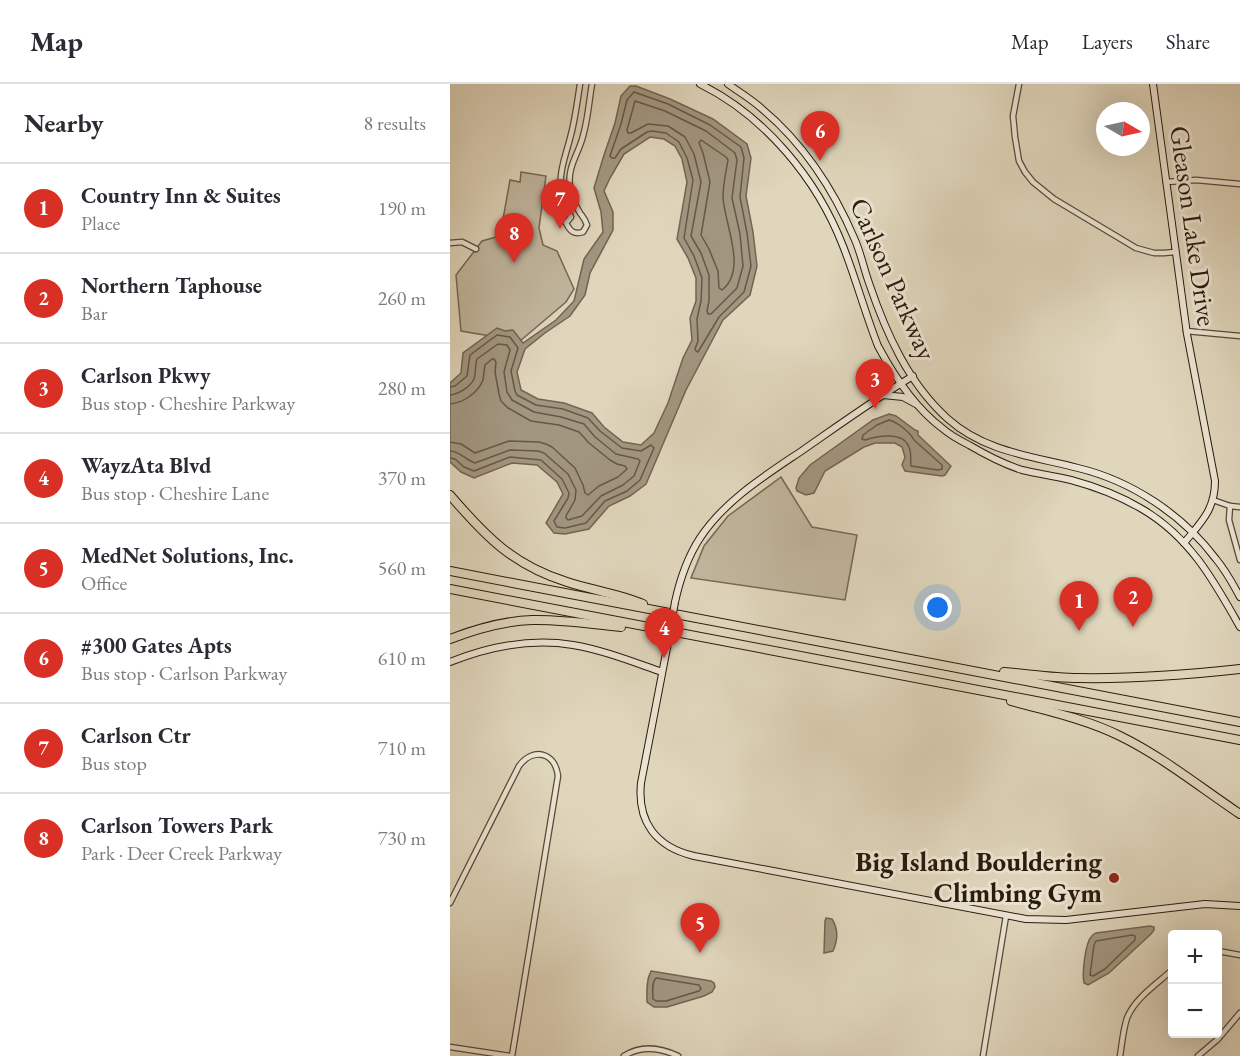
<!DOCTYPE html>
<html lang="en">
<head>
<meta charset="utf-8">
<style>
  :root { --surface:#fff; --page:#f7f7f7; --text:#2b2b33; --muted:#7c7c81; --line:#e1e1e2; --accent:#d93025 }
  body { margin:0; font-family:"EB Garamond",serif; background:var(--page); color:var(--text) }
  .controls { position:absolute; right:18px; bottom:18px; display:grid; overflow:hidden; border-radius:6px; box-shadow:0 6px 24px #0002 }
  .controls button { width:54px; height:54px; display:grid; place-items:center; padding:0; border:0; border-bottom:2px solid var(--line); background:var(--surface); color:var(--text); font:30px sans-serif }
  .compass { position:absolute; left:646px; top:18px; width:54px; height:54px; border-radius:50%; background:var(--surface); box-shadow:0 6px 24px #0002; rotate:99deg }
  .you { position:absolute; left:488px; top:524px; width:21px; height:21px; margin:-15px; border:4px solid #fff; border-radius:50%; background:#1a73e8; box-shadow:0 0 0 9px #1a73e833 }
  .badge { display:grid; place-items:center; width:39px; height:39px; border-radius:50%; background:var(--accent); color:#fff; font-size:20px; font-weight:700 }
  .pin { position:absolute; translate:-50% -50px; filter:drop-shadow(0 2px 3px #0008) }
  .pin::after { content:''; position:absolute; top:32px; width:21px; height:18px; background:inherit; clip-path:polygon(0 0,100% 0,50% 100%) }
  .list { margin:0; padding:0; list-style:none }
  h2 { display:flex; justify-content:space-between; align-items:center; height:78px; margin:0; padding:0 24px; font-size:26px }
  h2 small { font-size:20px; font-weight:400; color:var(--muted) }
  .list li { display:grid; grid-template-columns:39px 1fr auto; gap:18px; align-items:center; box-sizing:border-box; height:90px; padding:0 24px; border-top:2px solid var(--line) }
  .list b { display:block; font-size:22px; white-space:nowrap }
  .list p { margin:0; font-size:20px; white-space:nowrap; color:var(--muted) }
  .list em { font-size:20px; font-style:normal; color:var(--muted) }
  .map { position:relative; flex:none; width:790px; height:972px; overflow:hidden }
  header { display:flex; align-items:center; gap:36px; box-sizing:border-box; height:84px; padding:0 30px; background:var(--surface); border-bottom:2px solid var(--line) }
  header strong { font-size:28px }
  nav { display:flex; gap:33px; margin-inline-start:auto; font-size:21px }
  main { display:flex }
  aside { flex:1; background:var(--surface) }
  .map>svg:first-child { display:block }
</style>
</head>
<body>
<header>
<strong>Map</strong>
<nav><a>Map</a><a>Layers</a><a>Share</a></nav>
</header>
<main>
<aside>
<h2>Nearby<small>8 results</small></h2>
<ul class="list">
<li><span class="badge">1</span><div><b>Country Inn &amp; Suites</b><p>Place</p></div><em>190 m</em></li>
<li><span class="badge">2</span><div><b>Northern Taphouse</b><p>Bar</p></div><em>260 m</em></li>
<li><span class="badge">3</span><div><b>Carlson Pkwy</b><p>Bus stop · Cheshire Parkway</p></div><em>280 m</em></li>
<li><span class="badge">4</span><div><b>WayzAta Blvd</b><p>Bus stop · Cheshire Lane</p></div><em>370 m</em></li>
<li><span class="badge">5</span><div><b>MedNet Solutions, Inc.</b><p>Office</p></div><em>560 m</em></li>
<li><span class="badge">6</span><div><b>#300 Gates Apts</b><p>Bus stop · Carlson Parkway</p></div><em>610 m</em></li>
<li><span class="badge">7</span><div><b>Carlson Ctr</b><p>Bus stop</p></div><em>710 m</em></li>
<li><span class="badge">8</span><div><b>Carlson Towers Park</b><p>Park · Deer Creek Parkway</p></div><em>730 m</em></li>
</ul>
</aside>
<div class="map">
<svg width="790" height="972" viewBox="0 0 790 972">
  <rect width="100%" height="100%" fill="#e0d6bc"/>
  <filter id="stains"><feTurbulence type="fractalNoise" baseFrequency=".00333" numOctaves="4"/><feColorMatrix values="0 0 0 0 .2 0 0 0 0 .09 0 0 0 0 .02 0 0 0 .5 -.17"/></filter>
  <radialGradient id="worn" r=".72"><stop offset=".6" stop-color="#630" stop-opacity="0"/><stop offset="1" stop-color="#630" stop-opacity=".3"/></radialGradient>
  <!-- green -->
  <g fill="#c1b69e" stroke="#756854" stroke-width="1.5">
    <polygon points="71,88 96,92 89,144 93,161 107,167 124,205 116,218 70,257 11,247 6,191 32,157 50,152 60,96 70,98"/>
    <polygon points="331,393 362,443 407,451 395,516 241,494 254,462 278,432"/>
  </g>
  <!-- water -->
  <g fill="#a29680" stroke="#726451" stroke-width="1.5" fill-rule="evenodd">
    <path d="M180,2h6l34,13 43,20 34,25 4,14 -5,38 7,36 4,34 -7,29 -27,25 -37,70 -40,94 -16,12 -21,10 -20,23 -24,5 -11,-1 -8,-10 17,-29 -6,-12 -20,-17 -25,-2 -38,15 -13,-6 -11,-10v-79l11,-10 2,-20 34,-25 8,3 8,-1 10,13 33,-23 18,-19 10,-42 19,-27 -2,-20 -7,-24 10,-33 11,-32 6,-27zM200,53l14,2 11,7 7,13 5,23 -10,57 11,19 8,20v23l-6,17 2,22 -9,18 -15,45 -14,30 -13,12 -18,-3 -19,-15 -12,-14 -28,-10 -26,-4 -17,-9 -4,-18 8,-23 20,-16 25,-17 15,-21 5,-22 23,-43v-18l-9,-21 6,-13 14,-24z"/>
    <polygon points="439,330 446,332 465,346 468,347 468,351 501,382 495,391 492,392 455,387 452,381 455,373 452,363 445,359 425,359 414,363 375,387 364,409 356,411 347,407 346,404 349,394 360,381 423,336"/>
    <path d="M376,834l6,1c7,11 6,21 1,32l-9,2 1,-32z"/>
    <path d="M700,842l4,1v3l-3,4 -42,39 -21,12 -4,-2c-2,-9 1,-41 8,-47 1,-2 3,-2 4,-3z"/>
    <path d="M201,887l60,10 3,2 1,4 -3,5 -8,4 -37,11h-13l-7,-5c0,-10 -1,-22 4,-31z"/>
  </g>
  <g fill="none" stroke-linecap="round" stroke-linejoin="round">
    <!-- shore -->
    <g stroke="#665846" stroke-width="1.5">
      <polygon points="184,8 218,20 260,41 291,63 294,74 290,113 297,149 301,182 294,208 269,233 248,268 246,267 245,265 248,257 247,235 251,217 252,194 244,172 234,154 243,96 237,74 229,58 216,49 202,47 197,48 171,65 165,74 162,74 160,72 171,40 177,16"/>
      <polygon points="185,17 215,27 256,47 285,69 287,76 282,114 290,150 293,182 287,204 261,230 258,230 257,227 259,217 259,191 251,169 241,152 251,98 244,70 235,53 218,42 198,40 181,49 178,49 177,46"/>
      <path d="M251,56l25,17 2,3c-2,12 -5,24 -5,37 1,26 25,73 -1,93l-3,-2 -1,-17 -9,-22 -8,-14 9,-53 -7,-29 -4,-10z"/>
      <polyline points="0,303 5,302 17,292 20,271 47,251 60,253 68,264 61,287 65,307 67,311 86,321 113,325 138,334 150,347 172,364 191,367 201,361 204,364 190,396 177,407 155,417 136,439 115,444 107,443 104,437 118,414 119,409 112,395 91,376 60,373 24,387 14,383 5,375 0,374"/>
      <path d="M0,311c9,-1 20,-8 24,-16 2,-6 1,-14 3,-20l21,-15 9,1 3,5 -6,22 3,20 5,8 22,12 27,5 23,7 11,13 21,17 22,5 2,2 -6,15 -11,9 -22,11 -19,20 -14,4 -2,-2v-2l9,-16 1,-10 -8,-16 -24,-21 -6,-2 -28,-1 -35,13c-10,-3 -15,-12 -25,-12"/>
      <path d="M0,320c13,-1 28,-11 33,-24 1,-5 1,-10 2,-15l7,-6h2l2,3 -1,10 4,22 2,7 7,7 23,13 28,4 20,7 10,11 21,17 7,4 8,2 2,3 -9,8 -19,9 -11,9 -3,-2 -2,-8 -8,-17 -23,-21 -6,-3 -7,-2 -30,-1 -34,12 -14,-9 -11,-2"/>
      <path d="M439,336c8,2 21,12 25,20l28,25v4l-4,1 -27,-4c-1,-6 1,-13 -2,-19 -6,-16 -32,-11 -44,-7l-3,-1 1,-4 14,-10z"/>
      <polygon points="682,851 685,852 685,856 655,885 643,892 640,891 644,861 646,857"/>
      <path d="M206,894l43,7 2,4 -2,2 -33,10h-10l-3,-2c0,-7 -2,-16 3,-21z"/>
    </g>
    <defs>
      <g id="street">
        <path d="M130,0c-2,14 -4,28 -7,42 -8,39 -22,50 -2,91l-5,6c4,8 8,12 17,9l4,-7c-2,-6 -4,-8 -7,-12 -5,-8 -9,-18 -10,-27 -3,-19 9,-33 13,-50 5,-17 6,-35 9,-52"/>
        <polyline points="569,0 563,32 565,53 569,77 575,88 583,98 604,115 686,164 704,169 714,169 725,168"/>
        <polyline points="716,98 746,96 790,100"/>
        <polyline points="0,159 12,158 26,165"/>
        <polyline points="736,247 790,252"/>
        <polyline points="763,416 780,422 790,423"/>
        <polyline points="780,422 779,436 790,476"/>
        <path d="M0,819l69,-137c14,-19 36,-14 39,10l-46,280"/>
        <polyline points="768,867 790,871"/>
        <polyline points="0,963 60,972"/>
        <path d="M174,972c17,-11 37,-8 54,0"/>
        <polyline points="533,972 556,832"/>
        <path d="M670,972c2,-12 3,-26 7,-38 8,-20 30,-34 45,-48"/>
        <polyline points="748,972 768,955 790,929"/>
      </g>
      <g id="secondary">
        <path d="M250,0c65,32 117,95 143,162 13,33 22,67 35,100 16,30 36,61 64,82 8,7 17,12 27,17 17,10 34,19 53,25 16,4 33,6 49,10 26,7 49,16 71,29 48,28 72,72 98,118"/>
        <path d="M278,0c11,8 23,15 33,24 42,35 73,82 94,132 6,14 9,29 14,43 17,50 39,100 79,136 37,33 84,37 130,49 54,13 105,47 138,91 10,12 17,25 24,38"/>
        <path d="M703,0l34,250 28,147c0,29 -14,41 -31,62"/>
        <polyline points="433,311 453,313 466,320"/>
        <path d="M225,518c5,-23 12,-44 25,-64 25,-38 66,-63 103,-88 36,-25 72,-51 110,-74"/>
        <path d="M217,564l-26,135c-4,39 15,64 53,73l332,63 40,1 139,-16 35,2"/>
        <path d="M0,578c40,-16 80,-24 123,-17 30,5 60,17 89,27"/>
      </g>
      <g id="highway">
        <path d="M0,411c36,42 63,70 117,87 25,8 52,12 76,22"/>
        <path d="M0,487c263,50 527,101 790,151"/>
        <polyline points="0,505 790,656"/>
        <path d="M0,555c26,-10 54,-18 82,-19 29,-1 59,4 89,7"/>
        <path d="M554,588c25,2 49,6 74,6 54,1 108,-3 162,-9"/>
        <path d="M561,617c36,10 75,18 109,35 43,21 81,52 120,78"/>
      </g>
    </defs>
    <!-- street casing -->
    <use href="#street" stroke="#574937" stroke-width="7"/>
    <!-- secondary casing -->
    <use href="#secondary" stroke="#291a0b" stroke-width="8"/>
    <!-- highway casing -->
    <use href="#highway" stroke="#291a0b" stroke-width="10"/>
    <!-- street -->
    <use href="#street" stroke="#ebe4d3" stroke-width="4.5"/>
    <!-- secondary -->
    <use href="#secondary" stroke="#ebe4d3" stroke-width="6"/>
    <!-- highway -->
    <use href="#highway" stroke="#e0d6bc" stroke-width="8"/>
    <defs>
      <polyline id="secondary-bridge" points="217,564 225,518"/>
    </defs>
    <!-- secondary-bridge casing -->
    <use href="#secondary-bridge" stroke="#291a0b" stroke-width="8" stroke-linecap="butt"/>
    <!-- secondary-bridge -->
    <use href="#secondary-bridge" stroke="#ebe4d3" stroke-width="6"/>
  </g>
  <!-- markers -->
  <circle fill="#8f2418" stroke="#ebe4d3" stroke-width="2" cx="664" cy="794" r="6"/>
  <g text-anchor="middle" stroke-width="6" stroke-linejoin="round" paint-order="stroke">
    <!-- street labels -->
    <g font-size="27" fill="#291a0b" stroke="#ebe4d3">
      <text transform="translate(743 142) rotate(82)" y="9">Gleason Lake Drive</text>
      <text transform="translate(443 195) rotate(66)" y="9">Carlson Parkway</text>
    </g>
    <!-- poi labels -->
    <g font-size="27" font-weight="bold" fill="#291a0b" stroke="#ebe4d3" text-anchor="end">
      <text x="652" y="787">Big Island Bouldering<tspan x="652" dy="31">Climbing Gym</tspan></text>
    </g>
  </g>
  <rect width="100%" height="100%" filter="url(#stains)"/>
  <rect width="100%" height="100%" fill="url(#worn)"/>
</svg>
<div class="controls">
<button>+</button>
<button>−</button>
</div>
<svg class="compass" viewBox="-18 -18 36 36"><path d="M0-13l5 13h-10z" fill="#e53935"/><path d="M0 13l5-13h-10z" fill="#7c7c81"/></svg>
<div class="you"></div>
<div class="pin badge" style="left:629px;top:547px">1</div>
<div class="pin badge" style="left:683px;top:543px">2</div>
<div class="pin badge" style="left:425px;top:325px">3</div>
<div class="pin badge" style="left:214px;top:574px">4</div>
<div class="pin badge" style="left:250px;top:869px">5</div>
<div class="pin badge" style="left:370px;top:77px">6</div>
<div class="pin badge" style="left:110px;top:145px">7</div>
<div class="pin badge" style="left:64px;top:179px">8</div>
</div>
</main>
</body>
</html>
